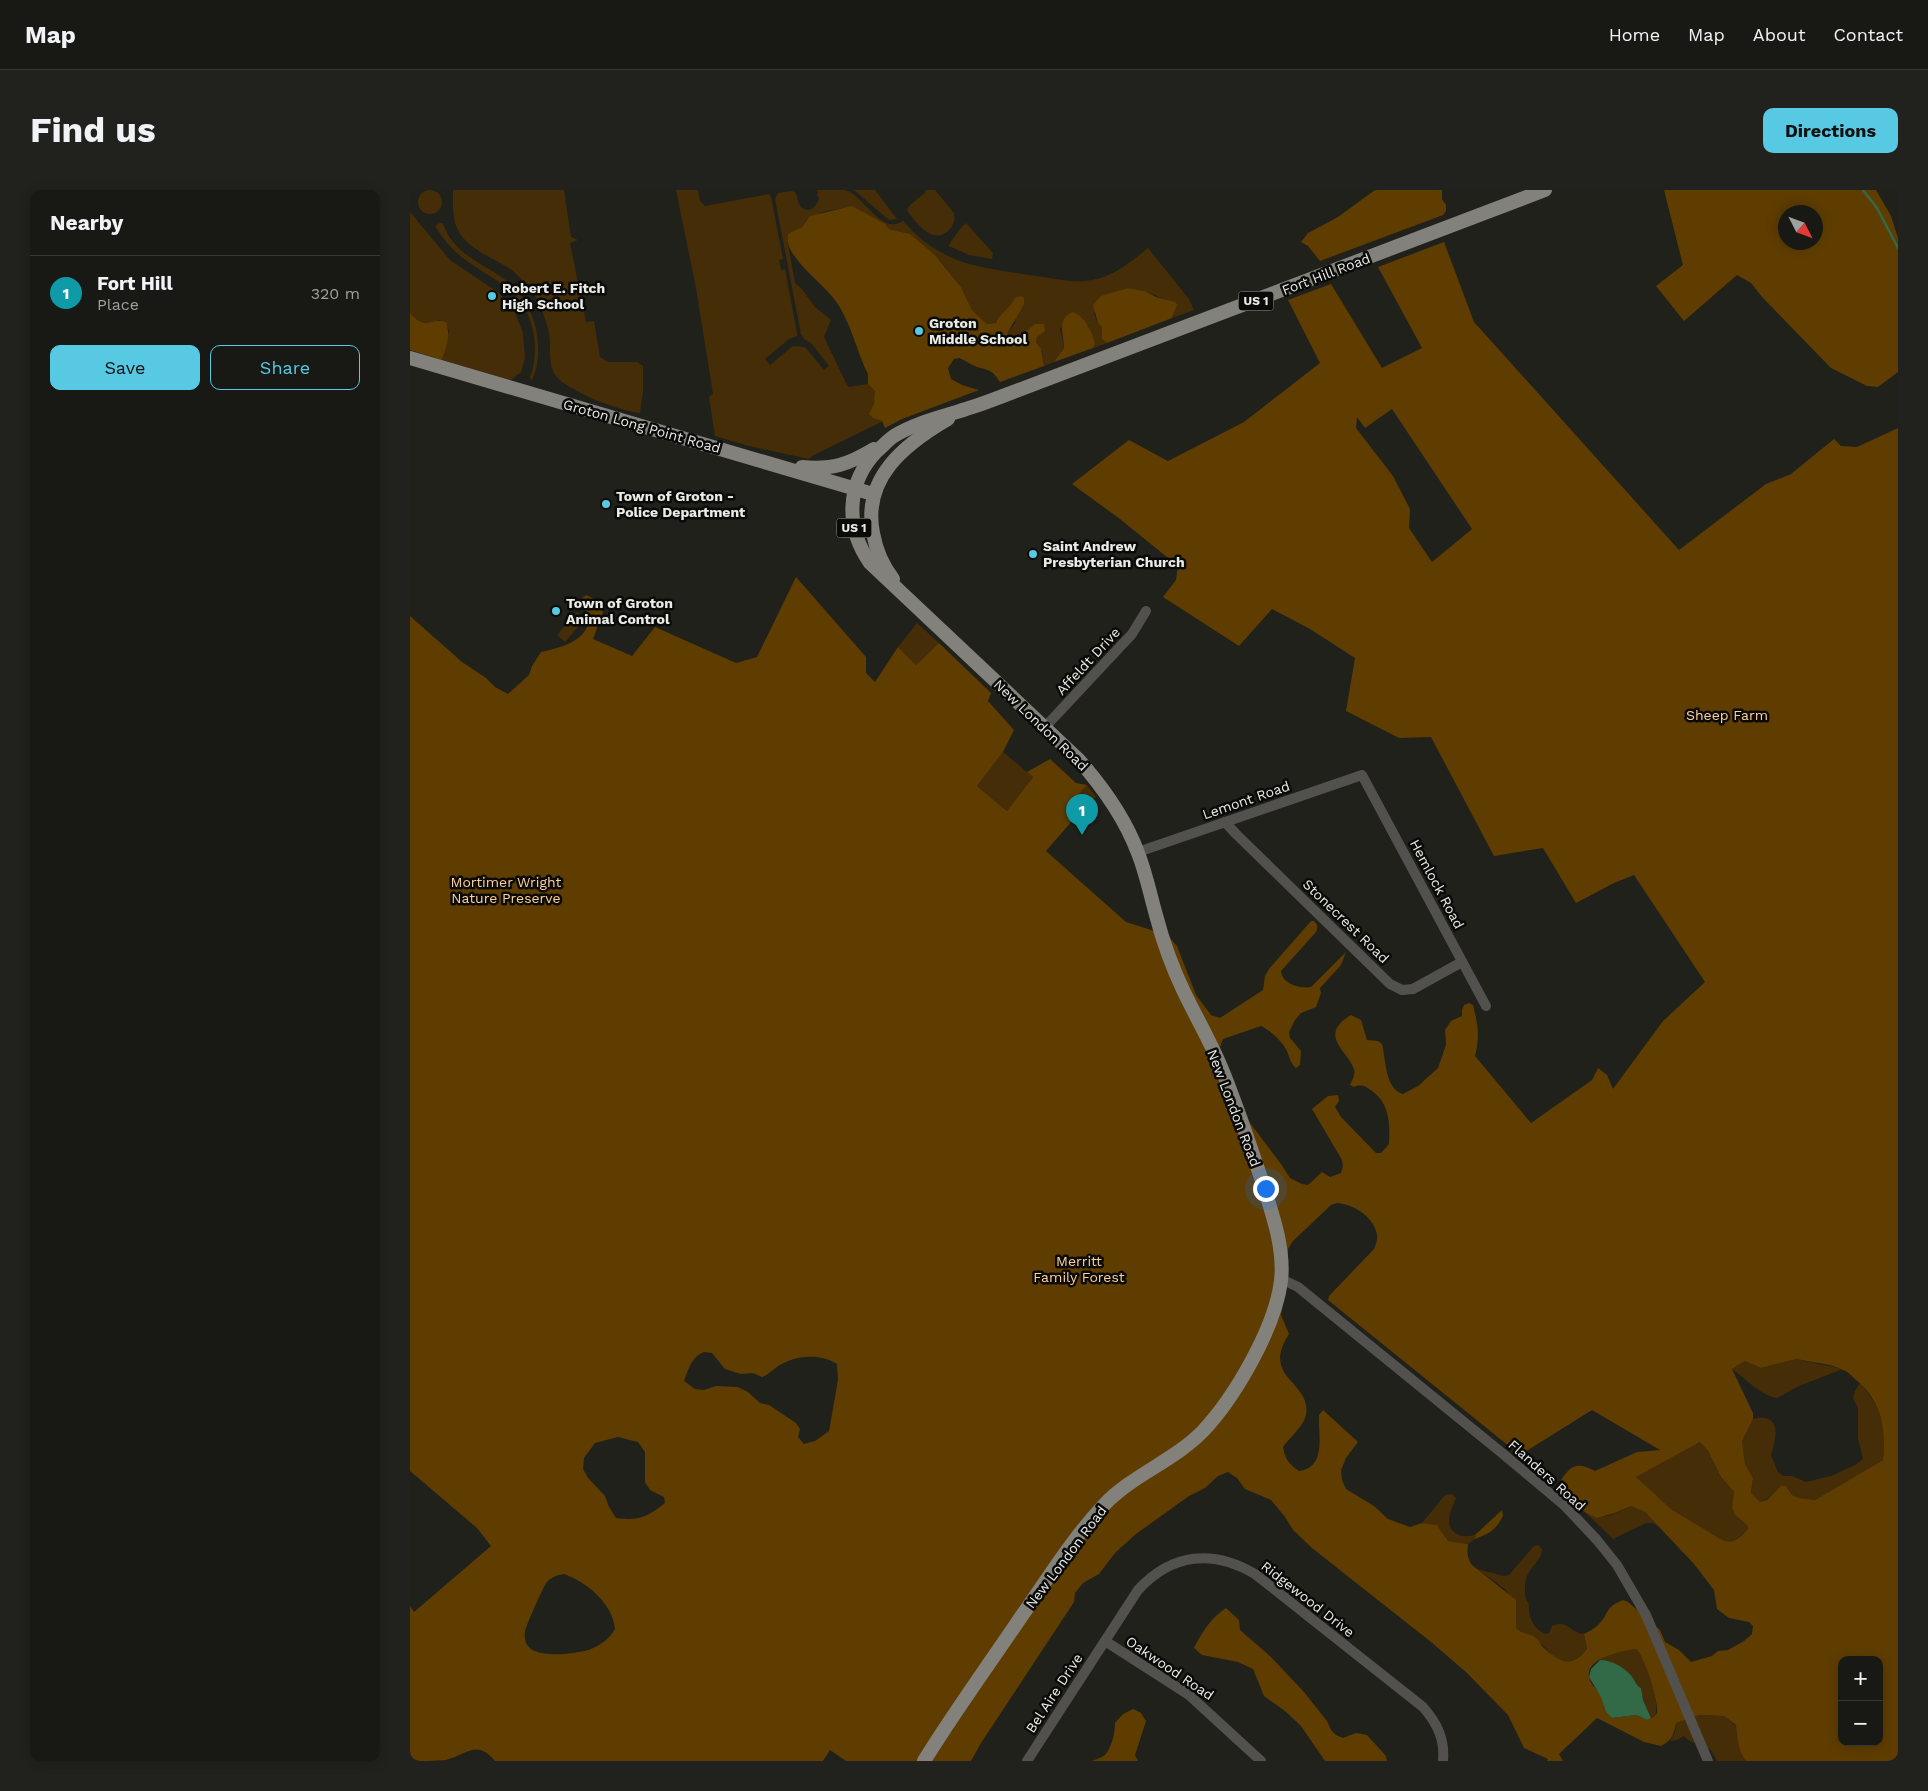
<!DOCTYPE html>
<html lang="en">
<head>
<meta charset="utf-8">
<style>
  :root { --surface:#181914; --page:#21221d; --text:#f1f3f6; --muted:#9fa0a0; --line:#363834; --accent:#57c9e2 }
  body { margin:0; font-family:"Work Sans",sans-serif; background:var(--page); color:var(--text) }
  .controls { position:absolute; right:15px; bottom:15px; display:grid; overflow:hidden; border-radius:10px; box-shadow:0 2px 12px #0003 }
  .controls button { width:45px; height:45px; display:grid; place-items:center; padding:0; border:0; border-bottom:1px solid var(--line); background:var(--surface); color:var(--text); font:25px sans-serif }
  .compass { position:absolute; left:1368px; top:15px; width:45px; height:45px; border-radius:50%; background:var(--surface); box-shadow:0 2px 12px #0003; rotate:132deg }
  .you { position:absolute; left:855px; top:998px; width:18px; height:18px; margin:-12px; border:4px solid #fff; border-radius:50%; background:#1a73e8; box-shadow:0 0 0 8px #1a73e833 }
  .badge { display:grid; place-items:center; width:32px; height:32px; border-radius:50%; background:var(--accent); color:#fff; font-size:16px; font-weight:700 }
  .pin { position:absolute; translate:-50% -41px; filter:drop-shadow(0 1px 2px #0008) }
  .pin::after { content:''; position:absolute; top:26px; width:18px; height:15px; background:inherit; clip-path:polygon(0 0,100% 0,50% 100%) }
  .list { margin:0; padding:0; list-style:none }
  h2 { display:flex; justify-content:space-between; align-items:center; height:65px; margin:0; padding:0 20px; font-size:21px }
  h2 small { font-size:16px; font-weight:400; color:var(--muted) }
  .list li { display:grid; grid-template-columns:32px 1fr auto; gap:15px; align-items:center; box-sizing:border-box; height:75px; padding:0 20px; border-top:1px solid var(--line) }
  .list b { display:block; font-size:19px; white-space:nowrap }
  .list p { margin:0; font-size:16px; white-space:nowrap; color:var(--muted) }
  .list em { font-size:16px; font-style:normal; color:var(--muted) }
  .actions { display:flex; gap:10px; padding:15px 20px }
  .actions a { flex:1; padding:11px 0; border:1px solid var(--accent); border-radius:10px; text-align:center; font-size:18px; color:var(--accent) }
  .actions .main { background:var(--accent); color:#111 }
  .map { position:relative; flex:none; width:1488px; height:1571px; overflow:hidden; border-radius:10px }
  header { display:flex; align-items:center; gap:30px; box-sizing:border-box; height:70px; padding:0 25px; background:var(--surface); border-bottom:1px solid var(--line) }
  header strong { font-size:24px }
  nav { display:flex; gap:28px; margin-inline-start:auto; font-size:18px }
  .intro { display:flex; align-items:center; justify-content:space-between; box-sizing:border-box; height:120px; padding:0 30px }
  h1 { margin:0; font-size:35px }
  .button { padding:12px 22px; border-radius:10px; background:var(--accent); color:#111; font-size:18px; font-weight:700 }
  main { display:flex; gap:30px; padding:0 30px }
  aside { flex:1; background:var(--surface); border-radius:10px; box-shadow:0 2px 12px #0003 }
  .map>svg:first-child { display:block }
</style>
</head>
<body>
<header>
<strong>Map</strong>
<nav><a>Home</a><a>Map</a><a>About</a><a>Contact</a></nav>
</header>
<div class="intro"><h1>Find us</h1><a class="button">Directions</a></div>
<main>
<aside>
<h2>Nearby<small></small></h2>
<ul class="list">
<li><span class="badge" style="background:#0f9aa8">1</span><div><b>Fort Hill</b><p>Place</p></div><em>320 m</em></li>
</ul>
<div class="actions"><a class="main">Save</a><a>Share</a></div>
</aside>
<div class="map">
<svg width="1488" height="1571" viewBox="0 0 1488 1571">
  <rect width="100%" height="100%" fill="#20211b"/>
  <!-- green -->
  <g fill="#452d07">
    <circle cx="20" cy="12" r="12"/>
    <path d="M43,0h111l7,47 7,3 -8,3 16,79 8,-1 6,36 8,5h29l6,4v25l-3,22c-21,-2 -65,-20 -80,-33 -14,-12 -8,-30 -11,-47 -3,-13 -8,-27 -15,-39 -6,-8 -13,-16 -20,-22 -18,-14 -48,-22 -57,-44 -5,-11 -4,-27 -4,-38z"/>
    <path d="M266,0h22l2,11 5,5 64,-12 2,3 12,62 -4,1 2,10 4,-1 12,64v3l-8,3 -24,20 5,6 23,-19 12,1 19,23 5,-4 -17,-22 -8,-5 -3,-5 -26,-135 3,-6 14,-2 3,1c3,4 2,8 4,12 7,12 18,4 20,-6l-2,-3 1,-5c8,0 19,0 27,0 19,5 36,46 58,31 40,45 76,46 133,55 18,2 38,8 56,4 22,-4 39,-18 56,-32l41,51 5,11 -22,8 2,-2 -5,-15 -24,-10 -17,-3 -34,25 3,9 5,5v12l5,4 -14,5 2,-6 -7,-17 -28,3 4,20 -10,14 -10,4 -2,-14 -6,-11 1,-4 4,-4 -9,-6 -11,9 -9,3 -5,-5 8,-11 1,-25c-6,11 -15,14 -20,25l-9,1 -15,-14 -11,-23 -23,-29 -28,-24 -21,-5 -8,-7 -32,-15 -27,5 -15,8 -5,7 -13,6 -2,6 8,44 6,5 14,19 16,13 -7,17 22,46 3,4 19,-3 7,7 1,5 -5,14 12,11 -71,35 -3,3 -60,-13 -34,-10 -6,-39 4,-3 -17,-106z"/>
    <polygon points="444,0 465,0 487,29 479,30"/>
    <path d="M515,0h10l19,23c1,7 0,13 -6,18 -16,14 -33,-9 -41,-21l3,-5 16,-13z"/>
    <path d="M0,22l40,48 49,33 15,17 9,23 2,25 -4,14 -10,8 -69,-20 7,-30 -9,-10c-14,6 -19,3 -30,-7z"/>
    <path d="M30,33h3c11,35 46,41 70,63 13,13 21,31 24,48 2,16 2,31 -5,46l-2,-2c5,-14 6,-27 4,-42 -7,-45 -35,-52 -67,-75 -13,-9 -23,-20 -31,-34v-2z"/>
    <path d="M556,33l27,30 -1,6 -23,-4 -20,-9c0,-3 14,-21 17,-23z"/>
    <polygon points="167,422 175,429 155,452 147,445"/>
    <polygon points="507,433 529,453 506,475 488,457"/>
    <polygon points="593,562 623,587 597,621 567,596"/>
    <polygon points="677,595 686,607 669,623 659,614"/>
    <path d="M1386,1169l47,10 -44,17 -22,12c-17,-3 -31,-19 -45,-29l13,-8 16,7z"/>
    <path d="M1450,1193c23,27 26,43 23,77l-68,40 -16,-2 -7,-3 -6,-9c-12,4 -15,13 -26,16l-9,-9 2,-15 -8,-14 -3,-23 11,-22c29,-7 24,19 18,36l7,17 5,4h9l14,6 25,-6 24,-11 8,-6 -5,-21v-30l-5,-10 2,-7z"/>
    <path d="M1290,1252l8,9 13,26 13,15 -2,16 3,7 12,10 1,4c-11,10 -15,17 -29,9l-48,-29 -36,-32z"/>
    <path d="M1042,1304l4,4c-3,7 -7,16 -7,23 1,15 16,18 27,13l-1,5 -7,5 -20,-3 -11,-16 -15,-2 23,-28z"/>
    <path d="M1221,1316l14,6 15,16 -7,-5h-7l-33,16 -27,-26c19,8 28,1 45,-7z"/>
    <path d="M1128,1355l4,4c0,14 -18,19 -17,40 0,7 0,10 4,15 -1,13 4,24 16,30l4,-1 3,-7c17,-7 17,7 32,8l3,15c-23,27 -33,6 -52,-11 -6,-5 -17,-3 -20,-11 -1,-5 1,-8 1,-12 -1,-6 -5,-17 -8,-22 -3,-5 -24,-19 -31,-24l27,7 5,-1 25,-29z"/>
    <path d="M1216,1459h11l4,2c4,14 20,53 14,65l-4,2 -8,-18 -2,-12c-5,-3 -5,-5 -8,-10 -8,-10 -20,-17 -33,-18l6,-5z"/>
    <path d="M1289,1525l25,1 12,10c1,10 2,28 11,35h-30l-6,-11 -23,-10 -4,-4 -7,4 -7,1 5,-9 1,-9z"/>
  </g>
  <!-- forest -->
  <g fill="#5f3d01" fill-rule="evenodd">
    <polygon points="965,0 1032,0 1032,9 1036,15 1036,21 1033,25 910,71 898,56 891,52 898,43 928,27"/>
    <path d="M1254,0h212l15,26 7,22v134l-20,15 -11,-1 -36,-18 -68,-70 -12,-15 -14,-8 -53,46 -28,-35 27,-21zM1376,22h30v30h-30z"/>
    <path d="M442,16l33,18 4,5 21,5 25,21 26,32 11,23 15,14 9,-1c4,-11 14,-14 19,-25l6,-2 3,2v6l-17,30 5,5 9,-3 14,-12h9l1,7 -8,6 -1,5 5,7 3,17 -44,16c-8,-12 -9,-11 -23,-15 -6,-2 -12,-7 -18,-9l-5,1 -6,9 3,11 11,6 17,5 -77,29 -17,9 -3,-7 -9,-3 -4,-4 5,-11 1,-12 -7,-7v-10c-13,-26 -18,-58 -38,-80 -11,-13 -51,-44 -41,-61l13,-6 8,-11z"/>
    <path d="M1034,52l30,80 205,228 87,-66 25,-10 43,-35 7,7 16,1 41,-19v1333h-151c-9,-7 -10,-25 -11,-36l-12,-9 -25,-1 -23,8c-2,12 -5,18 -15,23l-17,-4 -47,-24 -38,36 4,7h-16l1,-2 -24,-11 -16,-33 -42,-43 -35,-30 -119,-94 -19,-18 -8,-13 -14,-17 -26,-11 -8,-11 -9,-6 -10,4 -13,12 -16,8 -53,38 -21,19 -16,21 -16,9 -8,10 -1,9 -93,141 -10,18h-125l-16,-11 -7,11h-328c-18,-22 -28,-7 -49,-1 -10,1 -25,1 -36,1v-155l4,6 77,-66 -14,-18 -67,-57v-855l52,46 24,16 9,9 13,7 21,-19 3,-9 9,-14c18,-4 53,-12 46,-38 -1,-5 -6,-9 -9,-13l8,-6 11,5 6,12 -10,27 39,17 23,-29 81,36 21,-6 39,-80 70,80v16l9,9 23,-35 18,18 23,-22 52,50 -3,8 26,29 -11,22 -26,34 30,25 26,-34 -6,-5 23,-13 26,24 11,2 -17,19 9,9 -33,38 80,71 41,13 10,11 19,49 15,20 9,3 43,-28 2,-14 4,-7 42,-48h3c4,4 4,6 2,11l-35,39c1,13 19,18 30,16l35,-35 -5,13 -21,23 1,5 -5,14 -15,6 -6,7 -6,12 1,6 11,13 -1,14 -4,3c-6,-6 -6,-9 -9,-17 -5,-10 -16,-20 -26,-25l-38,13 -4,11 31,73 31,41 9,14 12,6 6,1 14,-13 8,5 11,-4 2,-7 -1,-6 -30,-51 16,-13 10,-1 1,6 -4,6 6,10 35,36h5l8,-9c1,-20 1,-40 -17,-53 -6,-5 -11,-7 -18,-4l-4,-2c2,-5 6,-11 4,-16 -6,-18 -37,-34 -3,-54l10,5 6,20 11,1 4,3c4,16 3,45 21,50l15,-8 20,-18 8,-23 -1,-15 6,-9 11,-5v-6l2,-5 5,-2 4,2c5,20 7,31 2,51l56,67 61,-43 6,-12 9,7 6,14 50,-68 42,-39 -71,-107 -20,8 -38,20 -33,-55 -49,8 -63,-119 -32,1 -53,-27 9,-53 -45,-29 -38,-20 -33,37 -76,-49 13,-17 2,-14 -58,-47 -48,-35 57,-44 39,21 76,-39 76,-59 -32,-63 43,-16 51,84 40,-20 -44,-81zM982,219l80,120 -40,33 -23,-34 1,-19 -17,-33 -37,-48 1,-11 8,11zM927,1013c16,1 36,13 40,31 1,5 -1,10 -3,15l-45,47 -1,4 192,155 72,-45 68,40 -23,2 -42,19c-18,-9 -24,-7 -35,11l3,8 23,23 11,5 18,-5 16,-7 14,6 49,52 20,26 3,19 12,9 20,4 4,4 -1,8 -8,7 -16,9 -10,1 -6,5 -21,6 -12,-12 -14,-8 -5,-12 -32,-28 -5,-2c-20,8 -13,14 -25,25 -4,4 -9,6 -14,9l3,15c-16,19 -25,15 -43,-1 -3,-2 -4,-7 -7,-9 -6,-6 -15,-4 -21,-11v-28l-44,-35c-5,-7 -5,-13 -4,-21l-20,-3 -11,-16 -15,-2 -12,4 -22,-8 -14,-13 -28,-17 -4,-9 -1,-10 5,-12 12,-16 -35,-32 -4,5c-1,20 8,52 -20,56 -10,-7 -14,-12 -16,-24 7,-10 20,-20 23,-32 6,-34 -46,-36 -17,-81l-8,-19 7,-66 5,-8 38,-36zM294,1162l8,1 13,16 16,5 12,-1 9,4c8,-3 13,-10 20,-13 17,-9 39,-10 55,0l1,16 -9,51 -14,10 -11,3 -6,-7 2,-8 -4,-6 -27,-18 -9,-2 -12,-11 -10,-5 -22,-1 -12,4 -9,-1 -11,-8c5,-12 7,-24 20,-29zM1386,1169c15,3 31,4 45,10 6,2 11,7 15,11 26,21 30,49 27,80l-68,40 -16,-2 -7,-3 -6,-9h-5l-14,14 -7,2 -9,-9 2,-15 -8,-14 -3,-23 11,-22v-6l-21,-44 13,-8 16,7zM208,1247l20,5 7,10v30l5,8 14,7 1,6c-18,14 -26,18 -49,15l-7,-11 -4,-11 -17,-18 -5,-9 1,-11 11,-15zM1290,1252l8,9 13,26 13,15 -2,16 3,7 12,10 1,4c-10,10 -15,17 -29,9l-48,-29 -35,-32zM154,1384c23,8 49,30 51,55 -5,9 -14,16 -24,20 -13,5 -54,10 -63,-3 -3,-3 -4,-10 -3,-15 2,-7 18,-44 22,-49 5,-5 10,-7 17,-8zM1226,1459c8,5 23,54 21,64 -2,4 -6,5 -10,7l-10,-5 -25,3c-10,-9 -6,-15 -12,-24 -4,-5 -10,-11 -11,-17 -4,-19 35,-27 47,-28zM1432,1470h37v82h-37z"/>
    <polygon points="718,98 735,101 746,107 765,112 767,114 762,128 697,153 692,149 692,137 688,133 683,115 691,106"/>
    <path d="M663,122c12,5 19,19 22,31l-2,5 -39,14 10,-14c0,-13 -8,-30 9,-36z"/>
    <path d="M0,123c19,19 18,4 36,9 5,14 0,24 -4,38l-32,-10z"/>
    <path d="M1092,1320l1,6c-8,15 -13,17 -28,23l1,-5z"/>
    <path d="M816,1418l13,12 1,10 30,26 34,36 23,29 4,9 5,5 7,3 13,-5 11,2 19,21 1,5h-62l-24,-35 -16,-15 -21,-15 -11,-27 -15,-7 -36,-7 -8,-7c8,-16 17,-30 32,-40z"/>
    <path d="M723,1519l8,4 5,8 -11,34 3,6h-46c4,-2 10,-3 14,-7 6,-9 9,-21 9,-31l8,-9z"/>
  </g>
  <!-- water -->
  <path fill="#326947" d="M1190,1470c12,0 26,8 33,18 3,5 3,7 8,10l2,12 8,18 -4,2 -10,-5 -25,3 -6,-6 -5,-15 -12,-20 2,-8z"/>
  <g fill="none" stroke-linecap="round" stroke-linejoin="round">
    <!-- stream -->
    <polyline stroke="#326947" stroke-width="2.5" points="1453,0 1467,18 1488,58"/>
    <!-- minor -->
    <g stroke="#52514e" stroke-width="10">
      <polyline points="635,537 722,444 736,421"/>
      <polyline points="815,632 826,644 980,794 992,800 1003,799 1052,772"/>
      <polyline points="728,662 952,585 1076,816"/>
      <polyline points="871,1089 888,1097 1092,1263 1155,1316 1187,1350 1207,1375 1236,1425 1298,1571"/>
      <polyline points="695,1451 779,1505 851,1571"/>
      <path d="M617,1571l111,-171c34,-37 75,-41 117,-16l168,133c14,16 22,32 20,54"/>
    </g>
    <!-- major -->
    <g stroke="#83817c" stroke-width="14">
      <polyline points="0,168 463,304"/>
      <path d="M392,277c31,3 47,-3 72,-18"/>
      <path d="M483,389c-10,-13 -17,-29 -20,-46 -11,-55 32,-89 75,-114"/>
      <path d="M514,1571c31,-50 66,-98 99,-147 26,-37 50,-76 81,-109 28,-30 70,-44 99,-74 32,-34 72,-103 78,-150 4,-34 -10,-71 -20,-103 -13,-38 -25,-75 -40,-111 -11,-26 -25,-50 -37,-75 -12,-25 -21,-50 -28,-77 -6,-21 -10,-42 -18,-62 -13,-35 -36,-67 -60,-94l-208,-196c-25,-36 -24,-80 7,-112 6,-5 11,-11 17,-15 23,-14 48,-19 72,-27 20,-6 39,-14 58,-21l521,-198"/>
    </g>
  </g>
  <!-- markers -->
  <g fill="#57c9e2" stroke="#0a0a08" stroke-width="2">
    <circle cx="82" cy="106" r="5"/>
    <circle cx="509" cy="141" r="5"/>
    <circle cx="196" cy="314" r="5"/>
    <circle cx="623" cy="364" r="5"/>
    <circle cx="146" cy="421" r="5"/>
  </g>
  <g text-anchor="middle" stroke-width="5" stroke-linejoin="round" paint-order="stroke">
    <!-- shield labels -->
    <g fill="#0a0a08" stroke="#a7a8a4" stroke-width="1">
      <rect x="828.5" y="101.5" width="35" height="19" rx="4"/>
      <rect x="426.5" y="328.5" width="35" height="19" rx="4"/>
    </g>
    <g font-size="12" font-weight="bold" fill="#eaebe7">
      <text x="846" y="115">US 1</text>
      <text x="444" y="342">US 1</text>
    </g>
    <!-- street labels -->
    <g font-size="14" fill="#eaebe7" stroke="#0a0a08">
      <text transform="translate(916 84) rotate(-21)" y="5">Fort Hill Road</text>
      <text transform="translate(232 236) rotate(16)" y="5">Groton Long Point Road</text>
      <text transform="translate(678 471) rotate(-47)" y="5">Affeldt Drive</text>
      <text transform="translate(631 535) rotate(44)" y="5">New London Road</text>
      <text transform="translate(836 610) rotate(-19)" y="5">Lemont Road</text>
      <text transform="translate(1027 694) rotate(62)" y="5">Hemlock Road</text>
      <text transform="translate(936 731) rotate(44)" y="5">Stonecrest Road</text>
      <text transform="translate(824 918) rotate(69)" y="5">New London Road</text>
      <text transform="translate(1137 1285) rotate(42)" y="5">Flanders Road</text>
      <text transform="translate(656 1367) rotate(-53)" y="5">New London Road</text>
      <text transform="translate(898 1409) rotate(38)" y="5">Ridgewood Drive</text>
      <text transform="translate(760 1478) rotate(34)" y="5">Oakwood Road</text>
      <text transform="translate(644 1503) rotate(-57)" y="5">Bel Aire Drive</text>
    </g>
    <!-- poi labels -->
    <g font-size="14" font-weight="bold" fill="#eaebe7" stroke="#0a0a08" text-anchor="start">
      <text x="92" y="103">Robert E. Fitch<tspan x="92" dy="16">High School</tspan></text>
      <text x="519" y="138">Groton<tspan x="519" dy="16">Middle School</tspan></text>
      <text x="206" y="311">Town of Groton -<tspan x="206" dy="16">Police Department</tspan></text>
      <text x="633" y="361">Saint Andrew<tspan x="633" dy="16">Presbyterian Church</tspan></text>
      <text x="156" y="418">Town of Groton<tspan x="156" dy="16">Animal Control</tspan></text>
    </g>
    <!-- park labels -->
    <g font-size="14" fill="#fed197" stroke="#0a0a08">
      <text x="1317" y="530">Sheep Farm</text>
      <text x="96" y="697">Mortimer Wright<tspan x="96" dy="16">Nature Preserve</tspan></text>
      <text x="669" y="1076">Merritt<tspan x="669" dy="16">Family Forest</tspan></text>
    </g>
  </g>
</svg>
<div class="controls">
<button>+</button>
<button>−</button>
</div>
<svg class="compass" viewBox="-18 -18 36 36"><path d="M0-13l5 13h-10z" fill="#e53935"/><path d="M0 13l5-13h-10z" fill="#9fa0a0"/></svg>
<div class="you"></div>
<div class="pin badge" style="left:672px;top:645px;background:#0f9aa8">1</div>
</div>
</main>
</body>
</html>
